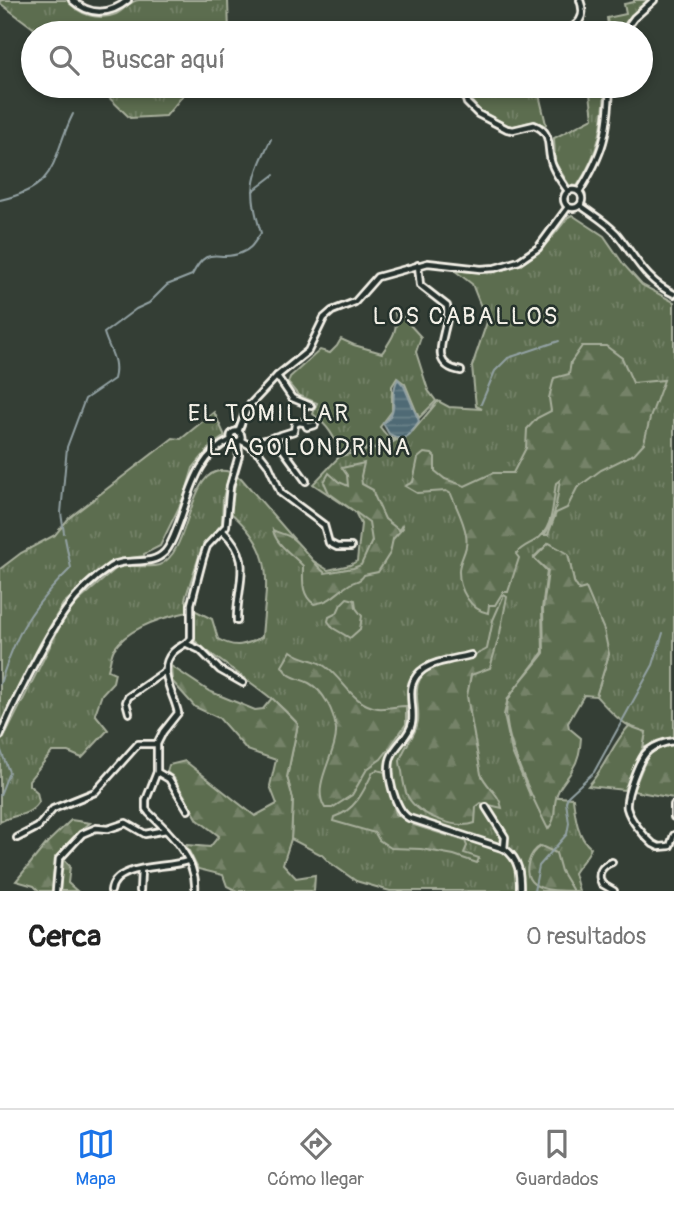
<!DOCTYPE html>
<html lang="es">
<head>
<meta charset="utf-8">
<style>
  :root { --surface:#fff; --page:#f2f2f2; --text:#222; --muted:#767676; --line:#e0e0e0; --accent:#1a73e8 }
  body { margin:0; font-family:Pangolin,sans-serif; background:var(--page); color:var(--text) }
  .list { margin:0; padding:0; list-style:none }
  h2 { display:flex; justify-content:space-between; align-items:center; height:91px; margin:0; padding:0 28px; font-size:30px }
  h2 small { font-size:23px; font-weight:400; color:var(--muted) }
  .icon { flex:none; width:38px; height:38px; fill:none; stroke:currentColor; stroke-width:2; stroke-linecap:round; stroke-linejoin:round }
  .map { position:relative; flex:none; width:674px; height:891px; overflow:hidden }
  .search { position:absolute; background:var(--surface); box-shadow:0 4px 10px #0003; left:21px; right:21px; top:21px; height:77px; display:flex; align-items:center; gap:18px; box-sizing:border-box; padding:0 24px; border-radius:38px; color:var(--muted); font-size:26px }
  .sheet { height:217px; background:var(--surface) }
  nav { display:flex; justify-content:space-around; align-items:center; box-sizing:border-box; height:98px; border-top:2px solid var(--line); background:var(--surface); font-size:19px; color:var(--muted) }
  nav a { display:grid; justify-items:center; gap:4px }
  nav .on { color:var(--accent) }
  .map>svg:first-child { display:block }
</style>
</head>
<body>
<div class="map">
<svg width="674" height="891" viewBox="0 0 674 891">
  <defs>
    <pattern id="grass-tufts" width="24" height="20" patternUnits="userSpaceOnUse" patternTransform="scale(1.75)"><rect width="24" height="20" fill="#5c6d4f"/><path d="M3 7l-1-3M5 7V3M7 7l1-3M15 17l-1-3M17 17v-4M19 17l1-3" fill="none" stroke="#748268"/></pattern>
    <pattern id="forest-firs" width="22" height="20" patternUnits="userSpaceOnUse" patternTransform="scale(1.75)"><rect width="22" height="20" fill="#5c6d4f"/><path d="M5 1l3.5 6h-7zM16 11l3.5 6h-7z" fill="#748268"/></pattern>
    <pattern id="water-rules" width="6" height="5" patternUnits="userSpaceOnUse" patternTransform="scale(1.75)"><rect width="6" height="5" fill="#506b75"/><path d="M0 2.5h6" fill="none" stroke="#6a8189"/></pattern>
  </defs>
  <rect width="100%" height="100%" fill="#343e35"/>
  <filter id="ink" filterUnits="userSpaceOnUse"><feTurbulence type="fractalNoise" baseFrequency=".0143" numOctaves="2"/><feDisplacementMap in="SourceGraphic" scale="14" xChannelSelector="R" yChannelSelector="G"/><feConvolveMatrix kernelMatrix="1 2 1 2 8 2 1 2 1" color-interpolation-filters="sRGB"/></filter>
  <g filter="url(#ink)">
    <!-- grass -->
    <g fill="url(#grass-tufts)" stroke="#a8af9c" stroke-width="2">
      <path d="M0,0h67c11,15 32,21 49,14 9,-4 14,-14 23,-14 30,0 59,0 89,0l1,33h-189l-39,-29z"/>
      <polygon points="634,0 648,0 634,14 618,33 601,33 600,28 608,25 607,18 626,14 624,4 634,2"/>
      <polygon points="97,86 194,86 189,88 166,116 130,118"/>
      <path d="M466,86h71l9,38 -1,2c-13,-9 -19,-1 -32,0 -18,1 -45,-21 -47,-40z"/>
      <path d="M589,86h16c-1,38 -6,68 -28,100l-8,-1 -14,-23 -1,-24 39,-20z"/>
      <path d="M572,215l32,21 20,29 18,20 32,17v437l-5,-1 -26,10 3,-16c-22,-4 -35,-20 -50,-36l13,-42 -35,-72 -6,-28 -19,-11 -15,14 13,14 -5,38 1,43 -35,46 -4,17 8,37 18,43 43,3c2,17 4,39 18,50 -4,10 -12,16 -17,25l5,18h-189l-34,-10 -27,-19 -7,-7 -31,-16 2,-40 -6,-22 11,-53c-30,-34 -69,-54 -103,-83v-23l-7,-6c-24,5 -59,15 -74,37 -3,5 -4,15 -6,21l7,3 -2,9 -11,12 -7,20 13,16 -26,28 -14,-6h-16l-23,28v5l8,7 2,10c-11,16 -24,11 -39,20v-86l4,2 58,-116 12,-17 46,-40c12,0 29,3 39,0 34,-12 27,-106 71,-93l-7,26 -1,26 -21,26 -16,49 9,11 18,9 6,20c17,10 28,6 44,-2 4,-55 15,-84 -31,-124l5,-36 5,1 71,82 16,10 22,-5 7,-4 4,-37 -6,-12 -42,-28 27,-28 44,-9 29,-16 25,-30 11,6 33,2 -6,-3 -4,-40 15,-44 -15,-38 -18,-14c59,8 80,-7 114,-53z"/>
      <path d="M395,313l5,1 21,23 -5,15 12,38 8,11 -17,17 -14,-34 -8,-6 -5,8v25l-12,16 8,10 7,2 -12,7 -42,7c-7,-17 -13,-27 -28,-39l4,-11 -19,-8 -10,-12 2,-6 30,-27 10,3 7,-7 4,-7 13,6 28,8c9,-13 17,-23 13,-40z"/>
      <polygon points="214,412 225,436 211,446 193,468 185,495 160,546 144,554 144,556 112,561 63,604 40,644 0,727 0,569 21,553 55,535 69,518 173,438 181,439"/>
    </g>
    <!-- forest -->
    <g fill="url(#forest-firs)" stroke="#a8af9c" stroke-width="2">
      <path d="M582,346h24l16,12 11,25 31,-3 -14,38 -6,25 -10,11 -33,16 -24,18 -10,20 -11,5 -8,22h-4c12,-15 13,-38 16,-55l-4,3c-3,17 -2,41 -16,54 -8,7 -18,8 -24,17l3,4 -11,34h-5l-8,13h-6l-1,8c-18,-3 -29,-24 -29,-41 -1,-12 10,-20 7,-37 -2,-14 -10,-28 -15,-41l-5,-3 -29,2 -12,-7 8,-4 5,-24 6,-5 8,1 3,3v14l10,8 20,7 28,-13h20l13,-25 1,-19 10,-11 14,-7 -2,-13 5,-20 15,-4 2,-12z"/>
      <path d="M364,463l-3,13 1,8 11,6 1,5 11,24 14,11 3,-5 1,3 -10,11 -3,14 -12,19 -14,3c-4,7 -7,5 -14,9 -15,9 -17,17 -36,20 -13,-9 -11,-23 -11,-38 -11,-12 -27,-21 -30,-36 6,4 13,3 20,9 12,10 20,24 32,34l28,-5 8,-3 11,-24 -3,-19 -40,-29 -5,-11 5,-9 10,9 9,4 -1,-11 -5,-7z"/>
      <path d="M549,543l19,11 6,28 5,8 7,-2 18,42 5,24 -13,42 -12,-1 -16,28 1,5 12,10c-1,12 -2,21 -9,32 -5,10 -14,16 -16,28 -3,13 1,21 -8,31 -14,-28 -50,-99 -40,-128 6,-15 27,-35 36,-48l-1,-44 5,-38 -14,-13z"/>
      <path d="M504,595l3,2 -7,36 -10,35 -19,7 -4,21 14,78c6,14 18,19 21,34l-21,-5 -5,4 -1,16c-19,7 -57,-8 -67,-26 -4,-7 -5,-17 -6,-26 -1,-1 -2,-10 -2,-10 3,-14 16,-25 18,-40 2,-13 -5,-30 2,-42 9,-17 50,-18 67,-30l6,-29z"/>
      <polygon points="347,598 355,600 356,608 362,616 360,629 350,638 333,628 328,621 329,617 337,613 341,604"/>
      <path d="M291,651c13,10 24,7 35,16 18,13 27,38 52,41 8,1 19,-2 28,-2v18l-15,22 -10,13 -14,10 -15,26 -20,13h-7c-15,-23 13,-55 11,-79 -2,-17 -12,-38 -27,-46 -10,-5 -21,-5 -27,-17z"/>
      <polygon points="171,666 209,691 255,710 263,709 272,698 298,724 287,777 293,799 292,820 291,839 283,864 296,878 315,875 314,891 237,891 227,886 223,875 198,869 186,845 210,847 219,836 198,820 174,778 167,772 169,765 185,761 255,816 277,804 270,786 276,760 247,750 219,718 195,707 172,681"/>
      <path d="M629,726l17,6 -3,16 -19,42 -36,-4c17,-18 24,-42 41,-60z"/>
      <polygon points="670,744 674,744 674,798 633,791 648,754"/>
      <path d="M377,770l8,2 11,42 18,11 51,16 2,5 -3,7 15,5 -2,5 -23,-8 -33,-6 -30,-1 -12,-8 -4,-7 -42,-12 1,-4c21,-6 30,-26 39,-45z"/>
      <path d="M71,820l19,3c-25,20 -40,33 -37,68h-14l-5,-5 -18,-5 31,-38z"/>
      <path d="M541,846l15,7 5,18 12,20c-19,0 -51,0 -45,-27 2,-8 5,-14 13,-18z"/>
      <polygon points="62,858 70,866 68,883 77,891 60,891"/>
    </g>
    <!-- water -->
    <path fill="url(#water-rules)" stroke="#92a1a3" stroke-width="2" d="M398,379l6,7 15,35 -9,13 -8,6 -13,-6 -6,-11c18,-12 5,-29 15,-44z"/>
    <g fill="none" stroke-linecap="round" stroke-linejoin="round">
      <!-- stream -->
      <g stroke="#92a1a3" stroke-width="2">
        <polyline points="253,191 274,175"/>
        <path d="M0,200c61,-14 50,-40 73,-86"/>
        <polyline points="481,404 495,371 508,358 559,341"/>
        <path d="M64,533l-3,-20 6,-66 18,-48 29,-20c5,-19 -5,-29 -10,-46l32,-24 13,-6 18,-18 25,-10c17,-33 25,-12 49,-22 11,-4 13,-11 20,-20 -13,-44 -10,-53 10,-94"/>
        <path d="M0,684c17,-54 31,-76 71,-116l-6,-30"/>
        <polyline points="0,748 9,772 0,795"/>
        <polyline points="534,891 539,866 567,834 569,823 566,802 568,796 594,772 653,665 663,633"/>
      </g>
      <defs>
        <g id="minor">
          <path d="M72,0c18,16 38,15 56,0"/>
          <path d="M563,33c15,-8 24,-15 17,-33"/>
          <polyline points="623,33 634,18 654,0"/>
          <path d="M462,86l5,17 11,11 29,15 6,1 21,-5c21,8 11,25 19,42 4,9 10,17 15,24"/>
          <circle cx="573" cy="199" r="9"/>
          <path d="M579,192c25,-40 29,-59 31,-106"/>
          <path d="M580,205c12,9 26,17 36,28 19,23 29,48 58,61"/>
          <path d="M418,265l2,20 27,21c5,23 -25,58 14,65"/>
          <polyline points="277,376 292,398 311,406"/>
          <circle cx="236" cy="437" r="5.5"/>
          <polyline points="238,432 247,408 277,376 308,351 324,318 332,311 355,302 377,277 428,263 481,269 495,268 519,261 538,248 568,207"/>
          <polyline points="274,437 306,481"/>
          <polyline points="240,440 249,445 294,431 295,424 299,422 305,423 307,427 315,425"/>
          <polyline points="249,445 261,455 268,464 281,493 324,525 329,543 337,547 351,547"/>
          <path d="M223,531c32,30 13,52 14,90"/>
          <polyline points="187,644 200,650 220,670 243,683"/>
          <path d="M471,655c-15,4 -39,6 -51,17 -16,15 -5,33 -8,51 -2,12 -15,21 -20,32 -8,15 3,56 17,63l96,31c15,11 15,25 15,42"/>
          <polyline points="129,713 126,702 128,697 164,672"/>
          <path d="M0,736c9,-24 21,-46 32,-68 22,-41 38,-74 78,-101 17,-11 40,1 55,-15 7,-8 10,-19 14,-29 12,-32 18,-68 52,-83"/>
          <path d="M674,741c-8,1 -19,4 -26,10 -9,7 -23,46 -21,57 3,12 17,28 26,36l6,3 11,-1 4,-11"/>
          <polyline points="157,772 169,779 188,810"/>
          <polyline points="674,805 674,817"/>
          <polyline points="486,807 505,837 504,849"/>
          <polyline points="17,838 38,827 53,809 95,792 138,744 157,744"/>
          <path d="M612,862c-10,4 -16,11 -10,22l12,7"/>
          <polyline points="56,891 59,859 82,834 96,828 108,829 126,823 145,834 166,830"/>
          <path d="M111,891c3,-28 56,-22 76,-30"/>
          <polyline points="140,891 141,870"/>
          <path d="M195,891c3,-31 -25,-58 -46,-78l-3,-4v-9l11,-28v-28l6,-12 15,-19c-4,-20 -22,-42 -5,-61 6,-6 13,-7 18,-14v-34l12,-46 4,-12 19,-20 4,-40 9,-31 -1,-13"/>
        </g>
      </defs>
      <!-- minor casing -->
      <use href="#minor" stroke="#f4f1e8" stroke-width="10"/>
      <!-- minor -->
      <use href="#minor" stroke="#26332d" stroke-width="4.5"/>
    </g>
  </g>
  <g text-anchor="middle" stroke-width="5" stroke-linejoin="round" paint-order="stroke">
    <!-- neighbourhood labels -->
    <g font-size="24" letter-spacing="2" fill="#f4f1e8" stroke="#26332d">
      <text x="466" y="324">LOS CABALLOS</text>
      <text x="269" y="421">EL TOMILLAR</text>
      <text x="310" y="455">LA GOLONDRINA</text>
    </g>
  </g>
</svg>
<div class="search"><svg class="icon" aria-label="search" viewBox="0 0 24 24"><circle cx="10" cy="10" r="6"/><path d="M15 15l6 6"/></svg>Buscar aquí</div>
</div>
<section class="sheet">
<h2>Cerca<small>0 resultados</small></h2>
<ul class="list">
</ul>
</section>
<nav>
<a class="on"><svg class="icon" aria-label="map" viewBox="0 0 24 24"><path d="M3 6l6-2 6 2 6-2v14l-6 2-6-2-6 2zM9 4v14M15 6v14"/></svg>Mapa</a>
<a><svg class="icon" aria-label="directions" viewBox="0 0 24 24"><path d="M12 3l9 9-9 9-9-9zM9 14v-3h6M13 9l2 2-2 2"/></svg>Cómo llegar</a>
<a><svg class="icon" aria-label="saved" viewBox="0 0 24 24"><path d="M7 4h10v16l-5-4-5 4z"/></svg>Guardados</a>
</nav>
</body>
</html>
